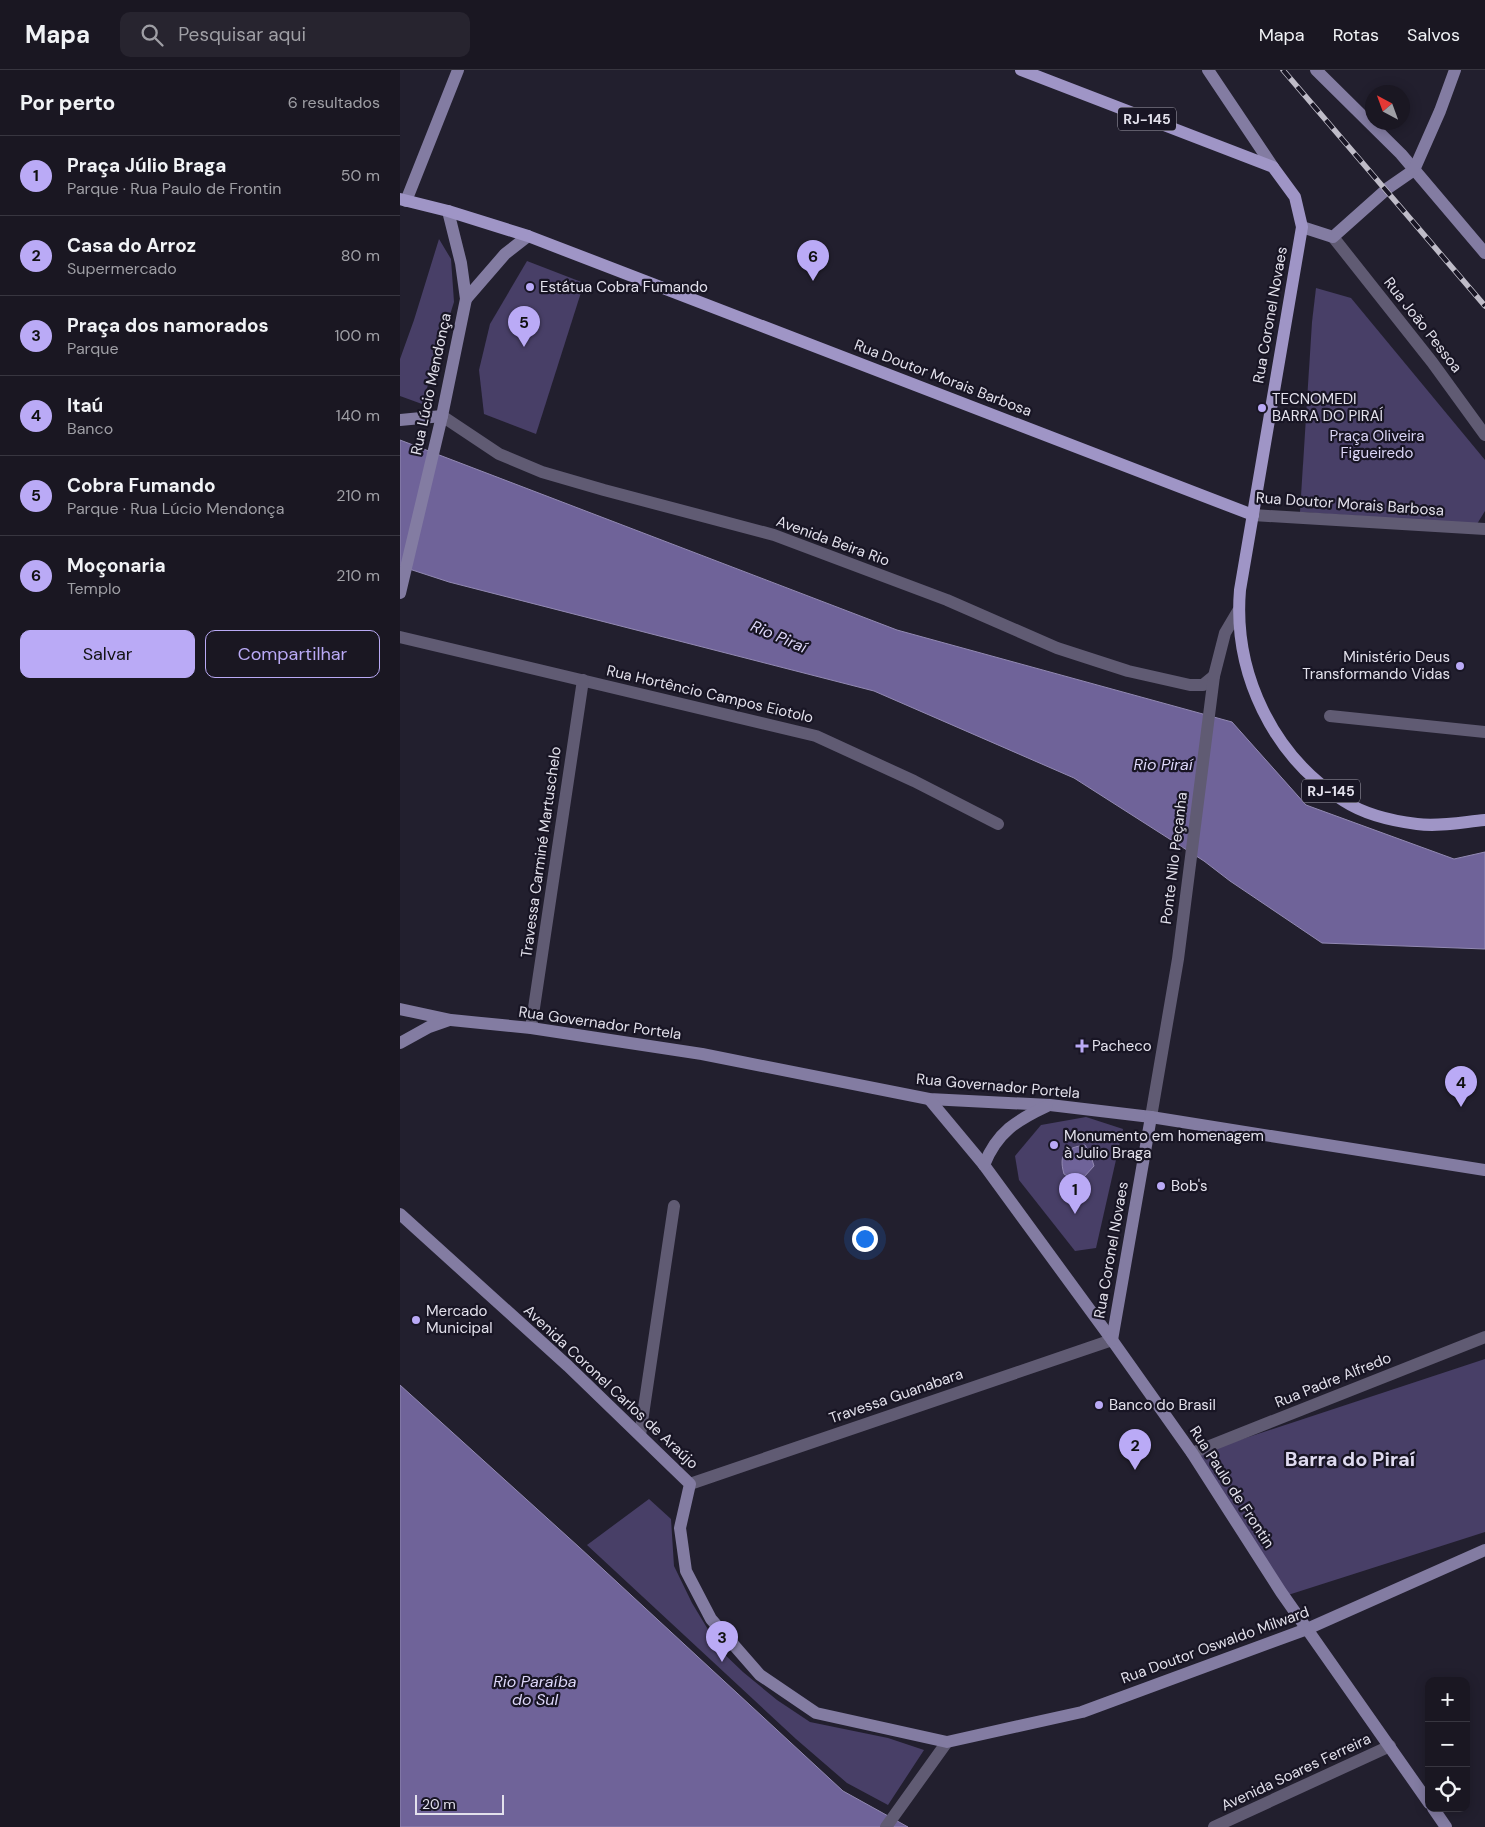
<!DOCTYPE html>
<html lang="pt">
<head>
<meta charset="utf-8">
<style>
  :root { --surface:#1a1722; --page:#27242f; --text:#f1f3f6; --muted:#9f9fa5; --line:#383640; --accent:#baaaf6 }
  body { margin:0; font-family:"DM Sans",sans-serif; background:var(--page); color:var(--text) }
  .controls { position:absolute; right:15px; bottom:15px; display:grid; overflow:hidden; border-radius:10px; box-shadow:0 2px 12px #0003 }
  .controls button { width:45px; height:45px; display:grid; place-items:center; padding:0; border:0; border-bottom:1px solid var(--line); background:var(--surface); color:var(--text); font:25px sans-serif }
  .compass { position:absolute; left:965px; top:15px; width:45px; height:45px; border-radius:50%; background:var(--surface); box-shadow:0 2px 12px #0003; rotate:319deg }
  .scale { position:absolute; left:15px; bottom:12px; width:89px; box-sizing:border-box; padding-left:5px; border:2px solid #e3e1ec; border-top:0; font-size:14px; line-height:18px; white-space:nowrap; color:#e3e1ec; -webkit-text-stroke:4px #181524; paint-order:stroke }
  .you { position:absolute; left:464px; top:1168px; width:18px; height:18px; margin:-12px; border:4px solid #fff; border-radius:50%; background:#1a73e8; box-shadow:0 0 0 8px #1a73e833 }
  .badge { display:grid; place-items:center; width:32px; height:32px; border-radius:50%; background:var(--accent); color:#111; font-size:16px; font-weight:700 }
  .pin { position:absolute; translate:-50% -41px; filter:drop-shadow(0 1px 2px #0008) }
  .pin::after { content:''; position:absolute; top:26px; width:18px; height:15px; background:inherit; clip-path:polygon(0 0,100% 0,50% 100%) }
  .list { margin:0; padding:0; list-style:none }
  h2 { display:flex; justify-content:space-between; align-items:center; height:65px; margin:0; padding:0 20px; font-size:21px }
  h2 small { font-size:16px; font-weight:400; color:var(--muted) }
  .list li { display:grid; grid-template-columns:32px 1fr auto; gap:15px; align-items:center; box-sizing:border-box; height:80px; padding:0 20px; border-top:1px solid var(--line) }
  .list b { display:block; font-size:19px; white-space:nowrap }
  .list p { margin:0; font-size:16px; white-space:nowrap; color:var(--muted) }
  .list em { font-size:16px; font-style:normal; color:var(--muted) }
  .actions { display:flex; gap:10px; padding:15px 20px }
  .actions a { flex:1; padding:11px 0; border:1px solid var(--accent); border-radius:10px; text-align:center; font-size:18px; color:var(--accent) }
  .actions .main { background:var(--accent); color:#111 }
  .icon { flex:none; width:28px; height:28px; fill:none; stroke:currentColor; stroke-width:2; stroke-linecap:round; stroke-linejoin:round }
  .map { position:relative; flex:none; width:1085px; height:1757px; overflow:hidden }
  header { display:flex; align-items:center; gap:30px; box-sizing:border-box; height:70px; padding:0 25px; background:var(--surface); border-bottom:1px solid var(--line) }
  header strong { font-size:24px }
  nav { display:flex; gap:28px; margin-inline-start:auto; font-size:18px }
  .search { width:350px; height:45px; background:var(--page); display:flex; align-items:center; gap:12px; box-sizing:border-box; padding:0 18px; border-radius:10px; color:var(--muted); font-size:19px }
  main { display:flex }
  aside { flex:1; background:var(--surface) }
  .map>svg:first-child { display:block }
</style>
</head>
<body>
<header>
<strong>Mapa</strong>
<div class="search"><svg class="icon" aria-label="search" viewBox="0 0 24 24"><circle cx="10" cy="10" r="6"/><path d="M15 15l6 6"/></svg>Pesquisar aqui</div>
<nav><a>Mapa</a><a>Rotas</a><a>Salvos</a></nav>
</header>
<main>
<aside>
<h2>Por perto<small>6 resultados</small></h2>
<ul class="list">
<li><span class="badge">1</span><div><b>Praça Júlio Braga</b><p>Parque · Rua Paulo de Frontin</p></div><em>50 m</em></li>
<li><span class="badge">2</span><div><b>Casa do Arroz</b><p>Supermercado</p></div><em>80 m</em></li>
<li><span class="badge">3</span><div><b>Praça dos namorados</b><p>Parque</p></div><em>100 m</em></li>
<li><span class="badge">4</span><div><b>Itaú</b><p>Banco</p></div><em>140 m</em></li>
<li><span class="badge">5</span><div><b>Cobra Fumando</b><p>Parque · Rua Lúcio Mendonça</p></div><em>210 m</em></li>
<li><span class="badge">6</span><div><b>Moçonaria</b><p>Templo</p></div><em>210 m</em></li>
</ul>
<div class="actions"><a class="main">Salvar</a><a>Compartilhar</a></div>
</aside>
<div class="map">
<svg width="1085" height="1757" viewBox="0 0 1085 1757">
  <rect width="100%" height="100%" fill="#221f2e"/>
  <!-- green -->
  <g fill="#483f67">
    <polygon points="39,169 51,189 54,232 22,334 0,326 0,289 14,250"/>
    <polygon points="127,191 184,213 136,364 84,344 79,300 90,254"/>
    <polygon points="916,218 951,228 1085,390 1085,441 1077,454 900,442 912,252"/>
    <polygon points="686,1047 723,1059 696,1178 675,1181 619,1110 615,1086 641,1055"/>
    <polygon points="1085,1289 1085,1462 888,1525 797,1384"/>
    <polygon points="249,1429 271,1449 274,1496 292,1533 321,1581 343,1602 377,1630 410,1652 488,1668 524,1680 488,1735 447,1713 396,1669 187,1475"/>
  </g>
  <!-- water -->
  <g fill="#6f6399" stroke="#9289b2">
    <polygon points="0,370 497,560 832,652 906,735 1054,789 1085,782 1085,879 922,873 830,811 804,791 674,708 474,621 49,512 0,496"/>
    <path d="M685,1075l5,8 4,13 -10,11 -10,3 -10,-6c-6,-21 2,-26 21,-29z"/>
    <polygon points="0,1315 179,1477 443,1721 508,1757 0,1757"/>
  </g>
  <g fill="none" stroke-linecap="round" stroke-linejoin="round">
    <!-- lane -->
    <g stroke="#605b73" stroke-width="12">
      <polyline points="0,567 416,666 514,711 598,754"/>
      <polyline points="131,958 183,610"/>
    </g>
    <!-- street -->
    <g stroke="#605b73" stroke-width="12">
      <polyline points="933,167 1032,292 1085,365"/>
      <polyline points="42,346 99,384 142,402 204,420 374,465 547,530 657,578 728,601 790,615 803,615 814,606"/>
      <polyline points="853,445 1085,459"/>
      <polyline points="930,646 1085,662"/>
      <polyline points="751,1047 778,889 814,606 825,563 838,541"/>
      <polyline points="240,1365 274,1136"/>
      <polyline points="792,1383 1085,1267"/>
      <polyline points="290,1414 712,1270"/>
      <polyline points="486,1757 547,1672"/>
      <polyline points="814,1757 990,1676"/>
    </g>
    <!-- secondary -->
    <g stroke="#837ca2" stroke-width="12">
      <polyline points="808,0 873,97"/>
      <polyline points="916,0 1001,84 1085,183"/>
      <polyline points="6,131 58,0"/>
      <polyline points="902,157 933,167 988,118 1014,100 1040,41 1055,0"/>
      <polyline points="66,229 105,184 128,166"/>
      <polyline points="0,350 42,346"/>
      <polyline points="0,523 42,346 66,229 61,193 48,141"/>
      <polyline points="0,939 51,950 131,958 302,984 529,1029 650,1035 751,1047 1085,1100"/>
      <polyline points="0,973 29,957 49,950"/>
      <polyline points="529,1029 584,1095 712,1270 792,1383 881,1522 1029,1733"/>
      <path d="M584,1095c13,-33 33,-45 63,-59"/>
      <polyline points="0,1144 168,1296 290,1414 280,1458 286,1501 311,1549 360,1605 416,1643 547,1672 682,1642 907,1559 1085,1480"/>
      <polyline points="712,1270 751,1047"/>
      <polyline points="1033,1738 1046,1757"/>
    </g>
    <!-- primary -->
    <g stroke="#9f95c6" stroke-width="12">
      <path d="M621,0l252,97 22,30 7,30 -62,363c-7,83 33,167 104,211 20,13 49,20 73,23 22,3 46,-2 68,-4"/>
      <polyline points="0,129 48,141 128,166 853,445"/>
    </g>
    <defs>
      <polyline id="rail" points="883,0 1085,236"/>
    </defs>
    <!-- rail casing -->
    <use href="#rail" stroke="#bfbcc8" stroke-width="5.5"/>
    <!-- rail -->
    <use href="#rail" stroke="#181524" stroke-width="4" stroke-dasharray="11" stroke-linecap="butt"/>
  </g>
  <!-- markers -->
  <g fill="#baaaf6" stroke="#181524" stroke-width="2">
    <circle cx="130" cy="217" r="5"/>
    <circle cx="862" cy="338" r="5"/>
    <circle cx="1060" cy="596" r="5"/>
    <path d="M679.5 968.5h5v5h5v5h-5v5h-5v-5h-5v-5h5z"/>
    <circle cx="654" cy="1075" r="5"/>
    <circle cx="761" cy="1116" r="5"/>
    <circle cx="16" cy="1250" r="5"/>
    <circle cx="699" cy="1335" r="5"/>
  </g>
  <g text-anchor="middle" stroke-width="4.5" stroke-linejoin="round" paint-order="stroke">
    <!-- shield labels -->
    <g fill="#181524" stroke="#a6a4b0" stroke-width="1">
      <rect x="718" y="37.5" width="58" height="23" rx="4"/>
      <rect x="902" y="709.5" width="58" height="23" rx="4"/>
    </g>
    <g font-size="14" font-weight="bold" fill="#e3e1ec">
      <text x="747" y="54">RJ-145</text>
      <text x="931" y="726">RJ-145</text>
    </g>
    <!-- poi labels -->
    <g font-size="15" fill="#e3e1ec" stroke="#181524" text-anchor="start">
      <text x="140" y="222">Estátua Cobra Fumando</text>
      <text x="872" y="334">TECNOMEDI<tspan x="872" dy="17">BARRA DO PIRAÍ</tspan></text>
      <text x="1050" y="592" text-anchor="end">Ministério Deus<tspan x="1050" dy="17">Transformando Vidas</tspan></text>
      <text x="692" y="981">Pacheco</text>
      <text x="664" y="1071">Monumento em homenagem<tspan x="664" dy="17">à Julio Braga</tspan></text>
      <text x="771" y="1121">Bob's</text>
      <text x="26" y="1246">Mercado<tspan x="26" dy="17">Municipal</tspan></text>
      <text x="709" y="1340">Banco do Brasil</text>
    </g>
    <!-- street labels -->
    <g font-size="15" fill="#e3e1ec" stroke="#181524">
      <text transform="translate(870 245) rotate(-80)" y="5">Rua Coronel Novaes</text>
      <text transform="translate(1023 255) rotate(52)" y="5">Rua João Pessoa</text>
      <text transform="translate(543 308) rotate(21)" y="5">Rua Doutor Morais Barbosa</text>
      <text transform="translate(31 314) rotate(-78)" y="5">Rua Lúcio Mendonça</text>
      <text transform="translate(950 434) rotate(4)" y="5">Rua Doutor Morais Barbosa</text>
      <text transform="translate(433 471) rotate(20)" y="5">Avenida Beira Rio</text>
      <text transform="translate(310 624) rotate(13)" y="5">Rua Hortêncio Campos Eiotolo</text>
      <text transform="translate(141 782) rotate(-82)" y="5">Travessa Carminé Martuschelo</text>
      <text transform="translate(774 788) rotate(-83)" y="5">Ponte Nilo Peçanha</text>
      <text transform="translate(200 953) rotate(8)" y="5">Rua Governador Portela</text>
      <text transform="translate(598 1016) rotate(5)" y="5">Rua Governador Portela</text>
      <text transform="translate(711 1180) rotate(-80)" y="5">Rua Coronel Novaes</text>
      <text transform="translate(933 1310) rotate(-22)" y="5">Rua Padre Alfredo</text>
      <text transform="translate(211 1317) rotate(43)" y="5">Avenida Coronel Carlos de Araújo</text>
      <text transform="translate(496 1326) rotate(-19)" y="5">Travessa Guanabara</text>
      <text transform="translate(832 1417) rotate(57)" y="5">Rua Paulo de Frontin</text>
      <text transform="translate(815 1575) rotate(-20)" y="5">Rua Doutor Oswaldo Milward</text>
      <text transform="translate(896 1702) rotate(-25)" y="5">Avenida Soares Ferreira</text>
    </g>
    <!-- park labels -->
    <g font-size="15" fill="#dad5f6" stroke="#181524">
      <text x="977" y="371">Praça Oliveira<tspan x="977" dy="17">Figueiredo</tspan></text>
    </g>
    <!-- water labels -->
    <g font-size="16" font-style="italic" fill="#ded8fa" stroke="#181524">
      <text transform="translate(379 566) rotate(23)" y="6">Rio Piraí</text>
      <text x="763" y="700">Rio Piraí</text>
      <text x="135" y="1617">Rio Paraíba<tspan x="135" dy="18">do Sul</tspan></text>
    </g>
    <!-- district labels -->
    <g font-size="20" font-weight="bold" fill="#dedaef" stroke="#181524">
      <text x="950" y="1396">Barra do Piraí</text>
    </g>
  </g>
</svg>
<div class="controls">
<button>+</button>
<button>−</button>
<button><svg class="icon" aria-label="locate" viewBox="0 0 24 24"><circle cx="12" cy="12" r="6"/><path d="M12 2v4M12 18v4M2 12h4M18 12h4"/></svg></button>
</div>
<svg class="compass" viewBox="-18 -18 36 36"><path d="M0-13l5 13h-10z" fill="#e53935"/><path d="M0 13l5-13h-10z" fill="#9f9fa5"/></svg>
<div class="scale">20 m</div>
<div class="you"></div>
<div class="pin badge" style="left:675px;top:1144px">1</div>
<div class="pin badge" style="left:735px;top:1400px">2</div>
<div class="pin badge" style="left:322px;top:1592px">3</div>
<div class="pin badge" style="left:1061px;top:1037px">4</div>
<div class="pin badge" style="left:124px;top:277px">5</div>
<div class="pin badge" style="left:413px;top:211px">6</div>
</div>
</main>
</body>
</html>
